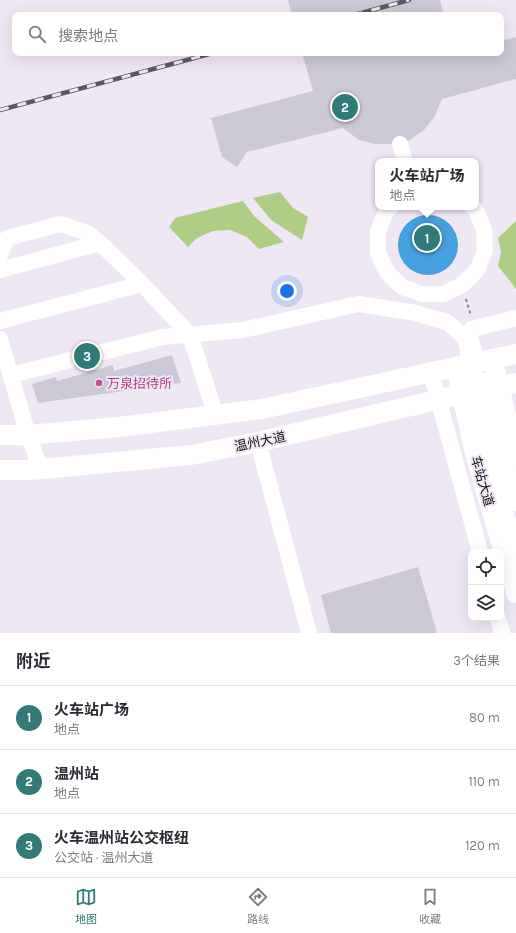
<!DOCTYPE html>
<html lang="zh">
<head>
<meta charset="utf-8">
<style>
  :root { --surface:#fff; --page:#f2f2f3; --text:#2b2b33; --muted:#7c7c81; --line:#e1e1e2; --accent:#327a77 }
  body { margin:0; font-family:Karla,"Noto Sans SC",sans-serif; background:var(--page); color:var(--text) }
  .controls { position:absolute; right:12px; bottom:12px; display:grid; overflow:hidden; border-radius:8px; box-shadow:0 4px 16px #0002 }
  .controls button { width:36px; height:36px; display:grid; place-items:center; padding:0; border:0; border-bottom:1px solid var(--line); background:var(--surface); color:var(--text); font:20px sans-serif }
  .you { position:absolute; left:287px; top:291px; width:14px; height:14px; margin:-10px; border:3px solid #fff; border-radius:50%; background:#1a73e8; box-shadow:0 0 0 6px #1a73e833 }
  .badge { display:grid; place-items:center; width:26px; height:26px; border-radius:50%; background:var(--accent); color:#fff; font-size:13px; font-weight:700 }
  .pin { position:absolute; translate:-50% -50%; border:2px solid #fff; box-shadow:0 1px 4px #0006 }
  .popup { position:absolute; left:375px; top:158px; width:104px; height:52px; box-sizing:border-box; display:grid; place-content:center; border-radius:8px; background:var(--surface); filter:drop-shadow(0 1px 3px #0005); font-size:13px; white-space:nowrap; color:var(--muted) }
  .popup b { font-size:15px; color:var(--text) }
  .popup::after { content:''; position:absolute; left:50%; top:100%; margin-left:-8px; border:8px solid transparent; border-top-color:var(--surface) }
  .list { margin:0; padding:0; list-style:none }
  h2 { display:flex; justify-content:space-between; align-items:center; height:52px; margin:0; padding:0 16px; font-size:17px }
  h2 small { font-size:13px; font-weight:400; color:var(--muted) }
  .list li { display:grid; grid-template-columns:26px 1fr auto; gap:12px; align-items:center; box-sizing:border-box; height:64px; padding:0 16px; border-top:1px solid var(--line) }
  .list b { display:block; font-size:15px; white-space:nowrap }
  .list p { margin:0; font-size:13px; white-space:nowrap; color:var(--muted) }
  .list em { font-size:13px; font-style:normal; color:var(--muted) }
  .icon { flex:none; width:22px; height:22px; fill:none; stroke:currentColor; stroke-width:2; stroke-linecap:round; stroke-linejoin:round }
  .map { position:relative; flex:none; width:516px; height:633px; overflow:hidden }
  .search { position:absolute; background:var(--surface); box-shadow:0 4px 16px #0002; left:12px; right:12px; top:12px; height:44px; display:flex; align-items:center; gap:10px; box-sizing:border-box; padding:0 14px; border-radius:8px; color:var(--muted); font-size:15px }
  .sheet { height:244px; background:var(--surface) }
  nav { display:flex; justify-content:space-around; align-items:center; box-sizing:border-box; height:56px; border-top:1px solid var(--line); background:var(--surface); font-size:11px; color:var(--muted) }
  nav a { display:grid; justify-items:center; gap:2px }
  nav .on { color:var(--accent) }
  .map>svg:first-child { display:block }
</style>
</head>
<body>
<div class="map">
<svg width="516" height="633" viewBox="0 0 516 633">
  <rect width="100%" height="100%" fill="#f0e7f4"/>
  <!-- green -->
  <g fill="#aece85">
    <polygon points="280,192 293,208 308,217 302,240 271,220 253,198"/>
    <polygon points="243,201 254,216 284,242 259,249 247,237 230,230 213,231 197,238 188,247 169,227 175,218"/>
    <polygon points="516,221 516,289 498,266 501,252 498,238"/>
  </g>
  <!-- water -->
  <circle fill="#469fde" cx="428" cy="245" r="30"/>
  <!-- building -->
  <g fill="#ccc8d5">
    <polygon points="288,0 440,0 444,15 292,15"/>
    <polygon points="516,37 516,79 442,99 435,116 424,130 408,141 400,144 375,144 359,140 343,128 247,152 237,167 222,157 211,118 313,91 302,53 501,53 501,41"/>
    <polygon points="172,355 181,383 38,403 32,384 56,377 57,381 113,365 114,371"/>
    <polygon points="418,567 437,633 331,633 321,595"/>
  </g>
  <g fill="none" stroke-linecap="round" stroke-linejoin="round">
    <!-- path -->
    <polyline stroke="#8d8790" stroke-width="2" stroke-dasharray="3 3" stroke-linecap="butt" points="466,299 471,316"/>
    <!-- minor -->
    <g stroke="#fff" stroke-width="16">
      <polyline points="400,144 405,161"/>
      <polyline points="391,207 386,212 378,231 378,253 387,272 402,287 422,294 443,294 462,285 477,270 485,251 484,230 476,210 472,207"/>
      <polyline points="0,255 7,238 61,224 87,233 100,243 142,284 190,335 216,416"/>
      <polyline points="0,270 100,243"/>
      <polyline points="0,321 142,284"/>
      <polyline points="0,339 28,435 41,469"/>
      <polyline points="474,351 470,338 472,329 516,318"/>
      <polyline points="431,373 480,552"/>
      <polyline points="11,375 163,337 243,330 358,304 411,312 447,322 460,333 466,341 475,391 503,504 516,548"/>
      <polyline points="481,380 487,389 516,503"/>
      <polyline points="258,442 309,633"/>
      <polyline points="498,618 502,633"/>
    </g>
    <!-- major -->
    <g stroke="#fff" stroke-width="20">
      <polyline points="496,373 516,459"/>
      <polyline points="459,381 475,453 516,593"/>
      <polyline points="0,435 28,435 119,427 262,409 516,354"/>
      <polyline points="0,470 30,470 191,455 258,442 475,391 516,383"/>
    </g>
    <defs>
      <g id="rail">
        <polyline points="354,15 409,0"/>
        <polyline points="0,110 213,53"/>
      </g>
    </defs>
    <!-- rail casing -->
    <use href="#rail" stroke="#5d585f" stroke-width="4.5"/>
    <!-- rail -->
    <use href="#rail" stroke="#f0e7f4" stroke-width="3" stroke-dasharray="9" stroke-linecap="butt"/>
  </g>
  <!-- markers -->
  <circle fill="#d1479c" stroke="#f0e7f4" stroke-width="1.5" cx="99" cy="383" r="4"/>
  <g text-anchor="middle" stroke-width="4" stroke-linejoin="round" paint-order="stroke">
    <!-- hotel labels -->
    <g font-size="13" fill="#b23c85" stroke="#f0e7f4" text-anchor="start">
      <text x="107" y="388">万泉招待所</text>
    </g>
    <!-- street labels -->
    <g font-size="13" fill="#100d11" stroke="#f0e7f4">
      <text transform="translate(260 441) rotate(-12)" y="5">温州大道</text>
      <text transform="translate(483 481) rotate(74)" y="5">车站大道</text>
    </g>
  </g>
</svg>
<div class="controls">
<button><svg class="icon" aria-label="locate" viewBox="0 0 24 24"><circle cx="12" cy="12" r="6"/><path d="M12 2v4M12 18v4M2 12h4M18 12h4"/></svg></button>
<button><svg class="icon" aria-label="layers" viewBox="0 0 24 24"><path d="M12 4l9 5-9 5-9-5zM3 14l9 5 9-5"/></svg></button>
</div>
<div class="you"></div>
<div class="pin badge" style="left:427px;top:238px">1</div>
<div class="popup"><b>火车站广场</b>地点</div>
<div class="pin badge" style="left:345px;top:107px">2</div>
<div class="pin badge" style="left:87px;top:356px">3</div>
<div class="search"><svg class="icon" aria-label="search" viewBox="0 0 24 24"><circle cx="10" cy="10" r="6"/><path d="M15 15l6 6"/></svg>搜索地点</div>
</div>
<section class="sheet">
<h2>附近<small>3个结果</small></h2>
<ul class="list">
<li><span class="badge">1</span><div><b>火车站广场</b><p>地点</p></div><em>80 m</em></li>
<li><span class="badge">2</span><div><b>温州站</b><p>地点</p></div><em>110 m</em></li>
<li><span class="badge">3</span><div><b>火车温州站公交枢纽</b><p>公交站 · 温州大道</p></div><em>120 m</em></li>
</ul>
</section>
<nav>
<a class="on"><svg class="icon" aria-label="map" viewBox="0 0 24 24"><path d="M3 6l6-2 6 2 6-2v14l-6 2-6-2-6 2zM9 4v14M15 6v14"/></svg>地图</a>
<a><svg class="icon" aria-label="directions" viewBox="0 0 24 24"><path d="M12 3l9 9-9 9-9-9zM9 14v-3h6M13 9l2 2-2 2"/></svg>路线</a>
<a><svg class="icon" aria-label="saved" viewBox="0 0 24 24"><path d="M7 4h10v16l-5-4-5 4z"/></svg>收藏</a>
</nav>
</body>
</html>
